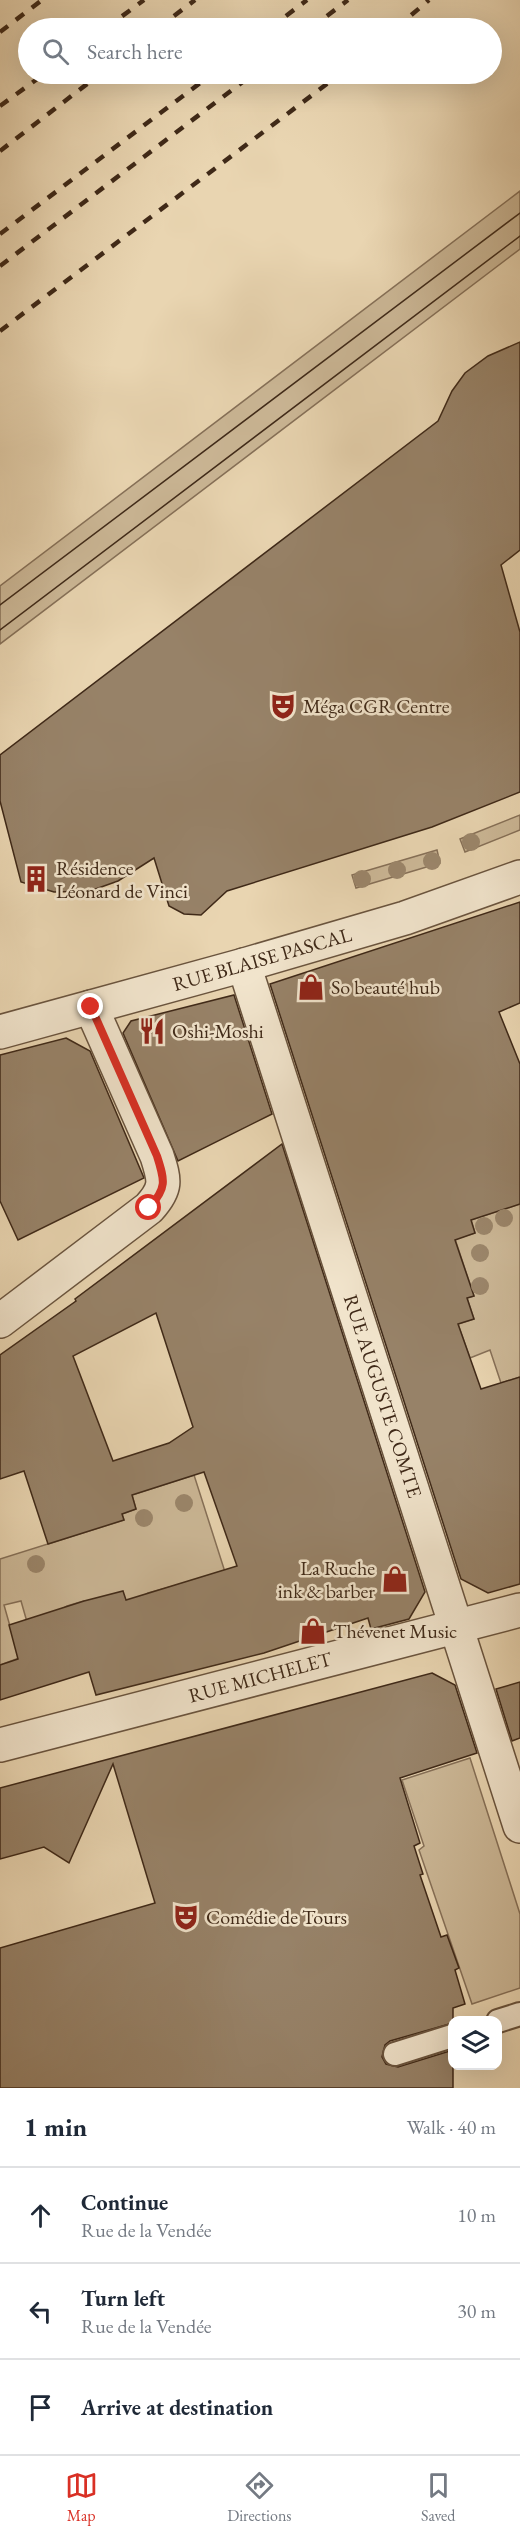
<!DOCTYPE html>
<html lang="en">
<head>
<meta charset="utf-8">
<style>
  :root { --surface:#fff; --page:#f6f6f7; --text:#1f2937; --muted:#747a83; --line:#e0e1e3; --accent:#d93025 }
  body { margin:0; font-family:"EB Garamond",serif; background:var(--page); color:var(--text) }
  .controls { position:absolute; right:18px; bottom:18px; display:grid; overflow:hidden; border-radius:12px; box-shadow:0 6px 24px #0002 }
  .controls button { width:54px; height:54px; display:grid; place-items:center; padding:0; border:0; border-bottom:2px solid var(--line); background:var(--surface); color:var(--text); font:30px sans-serif }
  .stop { position:absolute; width:18px; height:18px; margin:-14px; border:4px solid #d93025; border-radius:50%; background:#fff }
  .stop.end { background:#d93025; border-color:#fff; box-shadow:0 2px 6px #0008 }
  .list { margin:0; padding:0; list-style:none }
  h2 { display:flex; justify-content:space-between; align-items:center; height:78px; margin:0; padding:0 24px; font-size:26px }
  h2 small { font-size:20px; font-weight:400; color:var(--muted) }
  .list li { display:grid; grid-template-columns:39px 1fr auto; gap:18px; align-items:center; box-sizing:border-box; height:96px; padding:0 24px; border-top:2px solid var(--line) }
  .list b { display:block; font-size:22px; white-space:nowrap }
  .list p { margin:0; font-size:20px; white-space:nowrap; color:var(--muted) }
  .list em { font-size:20px; font-style:normal; color:var(--muted) }
  .icon { flex:none; width:33px; height:33px; fill:none; stroke:currentColor; stroke-width:2; stroke-linecap:round; stroke-linejoin:round }
  .map { position:relative; flex:none; width:520px; height:2088px; overflow:hidden }
  .search { position:absolute; background:var(--surface); box-shadow:0 6px 24px #0002; left:18px; right:18px; top:18px; height:66px; display:flex; align-items:center; gap:15px; box-sizing:border-box; padding:0 21px; border-radius:33px; color:var(--muted); font-size:22px }
  .sheet { height:366px; background:var(--surface) }
  nav { display:flex; justify-content:space-around; align-items:center; box-sizing:border-box; height:84px; border-top:2px solid var(--line); background:var(--surface); font-size:16px; color:var(--muted) }
  nav a { display:grid; justify-items:center; gap:3px }
  nav .on { color:var(--accent) }
  .map>svg:first-child { display:block }
</style>
</head>
<body>
<div class="map">
<svg width="520" height="2088" viewBox="0 0 520 2088">
  <rect width="100%" height="100%" fill="#e9d5b1"/>
  <filter id="stains"><feTurbulence type="fractalNoise" baseFrequency=".00333" numOctaves="4"/><feColorMatrix values="0 0 0 0 .2 0 0 0 0 .09 0 0 0 0 .02 0 0 0 .5 -.17"/></filter>
  <radialGradient id="worn" r=".72"><stop offset=".6" stop-color="#630" stop-opacity="0"/><stop offset="1" stop-color="#630" stop-opacity=".3"/></radialGradient>
  <!-- green -->
  <g fill="#ccb897" stroke="#867058" stroke-width="1.5">
    <polygon points="520,191 520,249 0,644 0,586"/>
    <polygon points="520,815 520,830 465,852 460,839"/>
    <polygon points="437,850 440,863 356,888 352,875"/>
    <polygon points="520,1204 520,1377 501,1383 490,1350 470,1358 458,1324 474,1319 467,1298 474,1296 454,1236 462,1237 475,1233 471,1220"/>
    <polygon points="194,1475 225,1572 148,1593 94,1631 84,1601 67,1606 29,1629 21,1601 4,1605 19,1658 0,1665 0,1559 124,1520 122,1514 136,1509 132,1495"/>
    <polygon points="470,1758 520,1914 520,1988 472,2004 419,1850 424,1846 402,1780"/>
  </g>
  <!-- building -->
  <g fill="#978268" stroke="#3f2918" stroke-width="1.5" fill-rule="evenodd">
    <polygon points="520,342 520,550 501,565 520,632 520,792 432,827 227,891 201,915 184,914 169,906 154,858 118,881 90,891 54,892 21,882 0,801 0,755 438,421 452,391 465,373 488,356"/>
    <polygon points="520,902 520,1003 499,1012 520,1064 520,1204 471,1220 475,1233 455,1240 474,1296 467,1298 474,1319 458,1324 481,1389 520,1377 520,1584 488,1593 461,1579 270,984"/>
    <polygon points="234,995 272,1114 178,1161 123,1033 131,1021"/>
    <polygon points="66,1038 90,1051 144,1178 18,1240 0,1201 0,1055"/>
    <path d="M282,1144l143,448 -16,27 -38,10 -3,-11 -104,35 -168,42 -7,-23 -89,28v-35l18,-6 -9,-34 75,-24 39,-10 3,9 111,-34 -33,-94 -72,23 4,14 -14,5 2,6 -76,24 -24,-73 -24,8v-124l76,-54 -1,-2zM156,1313l37,114 -24,16 -56,18 -40,-105z"/>
    <polygon points="432,1673 455,1685 477,1753 400,1778 420,1843 414,1846 423,1874 420,1875 441,1937 447,1935 459,1968 455,1970 465,2004 453,2008 453,2023 390,2041 385,2045 382,2057 386,2064 398,2067 453,2050 453,2088 0,2088 0,1948 155,1903 113,1764 69,1863 44,1847 0,1859 0,1788"/>
    <polygon points="520,1682 520,1738 512,1741 496,1689"/>
  </g>
  <g fill="none" stroke-linecap="round" stroke-linejoin="round">
    <defs>
      <g id="service">
        <polyline points="498,2021 520,2014"/>
        <polyline points="395,2054 452,2036"/>
      </g>
      <g id="minor">
        <polyline points="244,965 520,1826"/>
        <polyline points="0,1032 244,965 405,918 520,877"/>
        <path d="M0,1321l149,-113c18,-20 16,-27 8,-52l-66,-149"/>
        <polyline points="0,1745 520,1610"/>
      </g>
    </defs>
    <!-- service casing -->
    <use href="#service" stroke="#6a543e" stroke-width="26"/>
    <!-- minor casing -->
    <use href="#minor" stroke="#6a543e" stroke-width="36"/>
    <!-- service -->
    <use href="#service" stroke="#f1e4cc" stroke-width="22"/>
    <!-- minor -->
    <use href="#minor" stroke="#f1e4cc" stroke-width="33"/>
    <!-- tram -->
    <g stroke="#3f2918" stroke-width="1.5">
      <polyline points="0,605 520,213"/>
      <polyline points="0,630 520,236"/>
    </g>
    <!-- rail -->
    <g stroke="#3f2918" stroke-width="4.5" stroke-dasharray="10 10" stroke-linecap="butt">
      <polyline points="106,28 144,0"/>
      <polyline points="158,28 195,0"/>
      <polyline points="270,28 307,0"/>
      <polyline points="311,28 348,0"/>
      <polyline points="396,28 429,0"/>
      <polyline points="0,32 42,0"/>
      <polyline points="0,106 44,74"/>
      <polyline points="0,151 100,74"/>
      <polyline points="0,234 212,74"/>
      <polyline points="0,266 253,74"/>
      <polyline points="0,331 340,74"/>
    </g>
  </g>
  <!-- trees -->
  <g fill="#9b866b">
    <circle cx="471" cy="842" r="9"/>
    <circle cx="432" cy="861" r="9"/>
    <circle cx="397" cy="870" r="9"/>
    <circle cx="362" cy="879" r="9"/>
    <circle cx="504" cy="1218" r="9"/>
    <circle cx="484" cy="1226" r="9"/>
    <circle cx="480" cy="1253" r="9"/>
    <circle cx="480" cy="1286" r="9"/>
    <circle cx="184" cy="1503" r="9"/>
    <circle cx="144" cy="1518" r="9"/>
    <circle cx="36" cy="1564" r="9"/>
  </g>
  <g fill="none" stroke-linecap="round" stroke-linejoin="round">
    <!-- route -->
    <path stroke="#d93025" stroke-width="8" d="M91,1007l66,149c8,25 10,32 -8,52"/>
  </g>
  <!-- icons -->
  <defs>
    <symbol id="theatre-bare" viewBox="-9 -9 18 18"><path d="M-5-5.5Q0-4 5-5.5V0Q5 5 0 6Q-5 5-5 0ZM-3.3-2.5H-1v1.5H-3.3ZM1-2.5H3.3v1.5H1ZM-2.8 1Q0 5.5 2.8 1Z" fill="#8f2418" stroke="#f1e4cc" stroke-width="2.5" paint-order="stroke"/></symbol>
    <symbol id="building-bare" viewBox="-9 -9 18 18"><path d="M-4-6H4V6H1V3H-1V6H-4ZM-2.5-4.3h1.7v1.8h-1.7ZM.8-4.3h1.7v1.8H.8ZM-2.5-1h1.7V.8h-1.7ZM.8-1h1.7V.8H.8Z" fill="#8f2418" stroke="#f1e4cc" stroke-width="2.5" paint-order="stroke"/></symbol>
    <symbol id="shop-bare" viewBox="-9 -9 18 18"><path d="M-5-2.5h2.3a2.7 3.5 0 0 1 5.4 0H5L5.5 6h-11ZM-1.5-2.5h3a1.5 2.3 0 0 0-3 0Z" fill="#8f2418" stroke="#f1e4cc" stroke-width="2.5" paint-order="stroke"/></symbol>
    <symbol id="restaurant-bare" viewBox="-9 -9 18 18"><path d="M-5-6h1v4h1v-4h1v4h1v-4h1v5L-1.5 .5V6h-2V.5L-5-1ZM5-6V6H3V1.5H1.5Q1.5-4 5-6Z" fill="#8f2418" stroke="#f1e4cc" stroke-width="2.5" paint-order="stroke"/></symbol>
  </defs>
  <g fill-rule="evenodd">
    <use href="#theatre-bare" x="264" y="687" width="38" height="38"/>
    <use href="#building-bare" x="17" y="860" width="38" height="38"/>
    <use href="#shop-bare" x="292" y="968" width="38" height="38"/>
    <use href="#restaurant-bare" x="133" y="1012" width="38" height="38"/>
    <use href="#shop-bare" x="376" y="1560" width="38" height="38"/>
    <use href="#shop-bare" x="294" y="1612" width="38" height="38"/>
    <use href="#theatre-bare" x="167" y="1898" width="38" height="38"/>
  </g>
  <g text-anchor="middle" stroke-width="5" stroke-linejoin="round" paint-order="stroke">
    <!-- poi labels -->
    <g font-size="20" fill="#3f2918" stroke="#f1e4cc" text-anchor="start">
      <text x="303" y="713">Méga CGR Centre</text>
      <text x="56" y="875">Résidence<tspan x="56" dy="23">Léonard de Vinci</tspan></text>
      <text x="331" y="994">So beauté hub</text>
      <text x="172" y="1038">Oshi-Moshi</text>
      <text x="375" y="1575" text-anchor="end">La Ruche<tspan x="375" dy="23">ink &amp; barber</tspan></text>
      <text x="333" y="1638">Thévenet Music</text>
      <text x="206" y="1924">Comédie de Tours</text>
    </g>
    <!-- street labels -->
    <g font-size="20" fill="#3f2918" stroke="#f1e4cc">
      <text transform="translate(262 959) rotate(-16)" y="7">RUE BLAISE PASCAL</text>
      <text transform="translate(383 1396) rotate(72)" y="7">RUE AUGUSTE COMTE</text>
      <text transform="translate(260 1677) rotate(-15)" y="7">RUE MICHELET</text>
    </g>
  </g>
  <rect width="100%" height="100%" filter="url(#stains)"/>
  <rect width="100%" height="100%" fill="url(#worn)"/>
</svg>
<div class="controls">
<button><svg class="icon" aria-label="layers" viewBox="0 0 24 24"><path d="M12 4l9 5-9 5-9-5zM3 14l9 5 9-5"/></svg></button>
</div>
<div class="stop" style="left:149px;top:1208px"></div>
<div class="stop end" style="left:91px;top:1007px"></div>
<div class="search"><svg class="icon" aria-label="search" viewBox="0 0 24 24"><circle cx="10" cy="10" r="6"/><path d="M15 15l6 6"/></svg>Search here</div>
</div>
<section class="sheet">
<h2>1 min<small>Walk · 40 m</small></h2>
<ul class="list">
<li><svg class="icon" aria-label="ahead" viewBox="0 0 24 24"><path d="M12 20V5M6 11l6-6 6 6"/></svg><div><b>Continue</b><p>Rue de la Vendée</p></div><em>10 m</em></li>
<li><svg class="icon" aria-label="left" viewBox="0 0 24 24"><path d="M17 20v-9H6M10 6l-5 5 5 5"/></svg><div><b>Turn left</b><p>Rue de la Vendée</p></div><em>30 m</em></li>
<li><svg class="icon" aria-label="arrive" viewBox="0 0 24 24"><path d="M6 21V4h12l-3 4 3 4H6"/></svg><div><b>Arrive at destination</b></div></li>
</ul>
</section>
<nav>
<a class="on"><svg class="icon" aria-label="map" viewBox="0 0 24 24"><path d="M3 6l6-2 6 2 6-2v14l-6 2-6-2-6 2zM9 4v14M15 6v14"/></svg>Map</a>
<a><svg class="icon" aria-label="directions" viewBox="0 0 24 24"><path d="M12 3l9 9-9 9-9-9zM9 14v-3h6M13 9l2 2-2 2"/></svg>Directions</a>
<a><svg class="icon" aria-label="saved" viewBox="0 0 24 24"><path d="M7 4h10v16l-5-4-5 4z"/></svg>Saved</a>
</nav>
</body>
</html>
